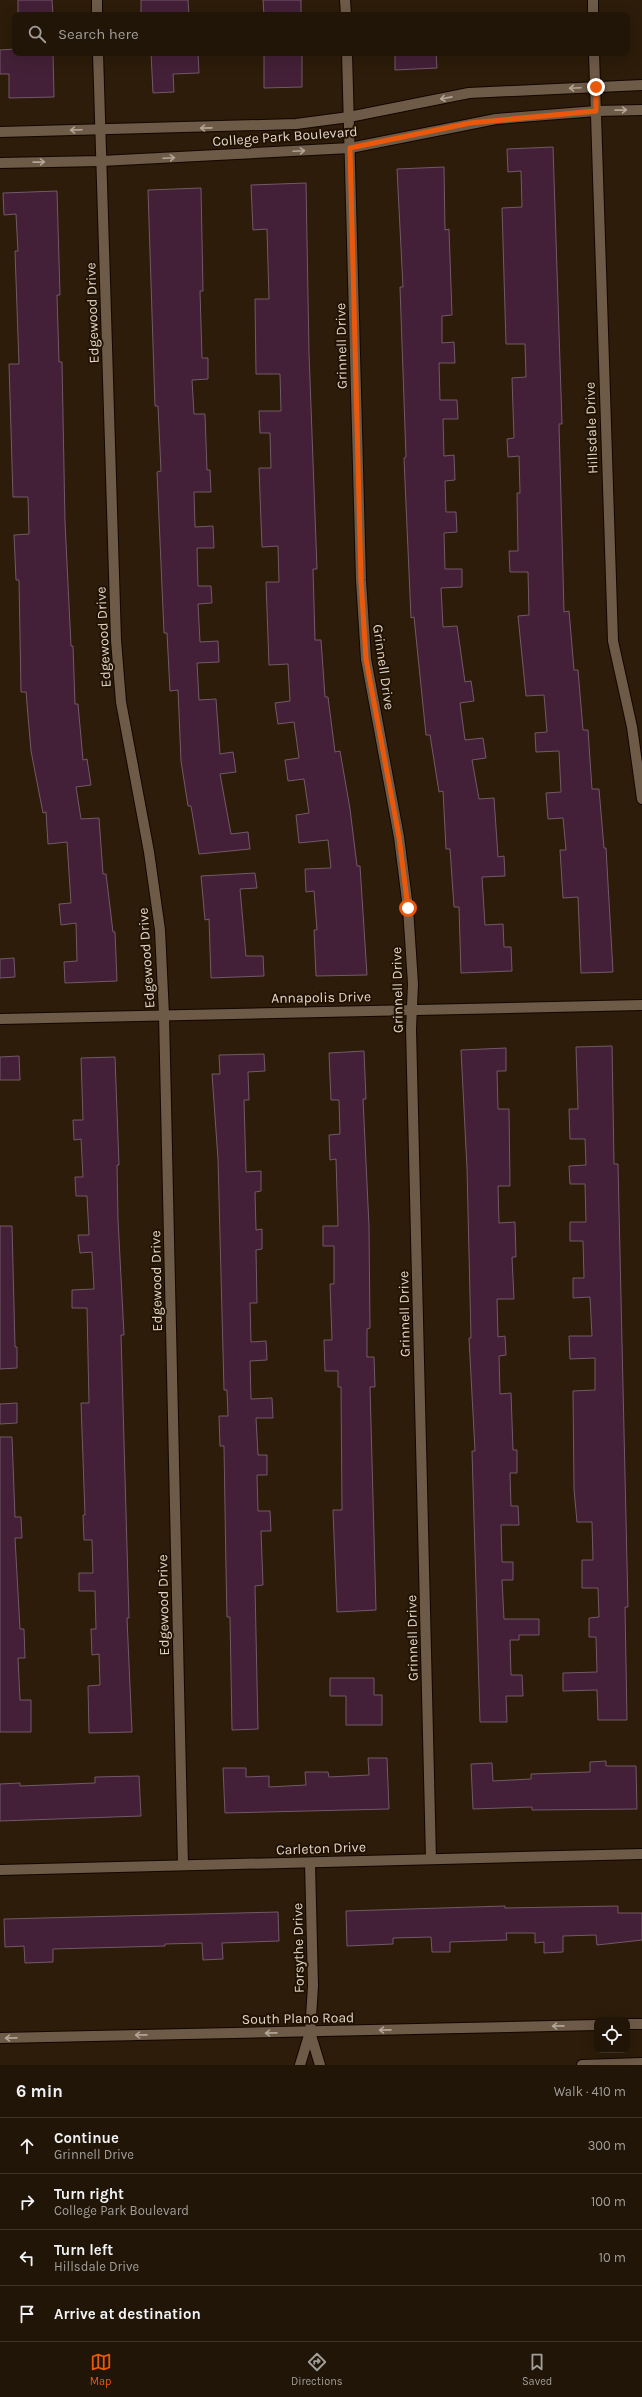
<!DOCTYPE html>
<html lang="en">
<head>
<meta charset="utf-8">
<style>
  :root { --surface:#211507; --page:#291e11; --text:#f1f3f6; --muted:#a29f9b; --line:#3e3428; --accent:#ea580c }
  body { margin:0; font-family:Karla,sans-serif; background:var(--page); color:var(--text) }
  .controls { position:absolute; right:12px; bottom:12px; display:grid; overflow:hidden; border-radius:8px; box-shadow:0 4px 16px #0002 }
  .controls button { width:36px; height:36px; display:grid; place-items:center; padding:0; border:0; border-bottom:1px solid var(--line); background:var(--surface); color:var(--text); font:20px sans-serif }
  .stop { position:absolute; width:12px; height:12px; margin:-9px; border:3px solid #ea580c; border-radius:50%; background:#fff }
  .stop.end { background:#ea580c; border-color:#fff; box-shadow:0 1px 4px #0008 }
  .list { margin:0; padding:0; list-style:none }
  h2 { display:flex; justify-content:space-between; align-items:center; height:52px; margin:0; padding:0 16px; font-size:17px }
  h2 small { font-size:13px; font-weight:400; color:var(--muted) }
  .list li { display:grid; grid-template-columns:26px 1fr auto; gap:12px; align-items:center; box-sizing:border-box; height:56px; padding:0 16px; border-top:1px solid var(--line) }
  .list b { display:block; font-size:15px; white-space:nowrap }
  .list p { margin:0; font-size:13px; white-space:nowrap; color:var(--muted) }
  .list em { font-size:13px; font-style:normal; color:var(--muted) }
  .icon { flex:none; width:22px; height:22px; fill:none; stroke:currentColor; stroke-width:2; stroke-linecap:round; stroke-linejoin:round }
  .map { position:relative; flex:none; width:642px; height:2065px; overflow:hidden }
  .search { position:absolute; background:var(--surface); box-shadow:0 4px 16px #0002; left:12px; right:12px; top:12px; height:44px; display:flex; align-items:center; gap:10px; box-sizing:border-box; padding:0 14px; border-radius:8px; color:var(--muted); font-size:15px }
  .sheet { height:276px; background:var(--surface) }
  nav { display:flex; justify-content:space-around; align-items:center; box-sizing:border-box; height:56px; border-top:1px solid var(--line); background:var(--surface); font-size:11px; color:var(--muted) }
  nav a { display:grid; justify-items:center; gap:2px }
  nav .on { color:var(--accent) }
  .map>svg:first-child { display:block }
</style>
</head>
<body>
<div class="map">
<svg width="642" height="2065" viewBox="0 0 642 2065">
  <rect width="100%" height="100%" fill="#2c1c09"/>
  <!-- building -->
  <g fill="#432037" stroke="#725968">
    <polygon points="18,0 52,0 53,15 18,15"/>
    <polygon points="141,0 188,0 189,15 141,15"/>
    <polygon points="263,0 301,0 301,15 264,15"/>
    <polygon points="15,49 15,53 53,53 54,97 9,98 9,74 0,74 0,50"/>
    <polygon points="151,53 198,53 199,73 173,74 174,92 153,93"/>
    <polygon points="264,53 302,53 302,87 264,88"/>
    <polygon points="395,53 436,53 437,68 395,70"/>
    <polygon points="553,147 562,424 559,424 564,612 569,611 574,670 578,670 583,730 588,730 592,789 599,789 604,848 606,848 613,972 581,973 578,897 563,898 560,850 566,850 563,818 548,819 546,793 561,792 559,751 536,752 535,733 547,732 544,695 526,696 518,616 529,615 528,572 510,572 509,551 518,551 517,493 520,493 519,456 508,457 507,439 514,438 512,378 526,377 525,344 506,344 502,208 522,207 521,171 508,172 507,149"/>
    <polygon points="444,167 445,230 449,229 452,315 442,316 442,343 454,342 455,363 439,363 440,400 457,400 458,419 443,419 444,456 454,455 455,480 445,481 446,512 456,512 457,532 444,533 445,569 462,569 462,587 441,588 443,627 457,626 465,682 471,681 474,701 460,703 465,740 483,738 486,758 472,760 479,799 494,798 498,857 504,856 505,876 482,877 485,925 503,924 504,947 511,947 512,971 461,973 459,907 454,907 450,849 446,849 443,791 439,792 430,735 426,735 414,617 411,618 404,458 406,457 400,287 403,287 397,169"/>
    <polygon points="306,183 309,353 317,569 313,569 315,640 321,640 325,697 328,697 335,752 340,751 350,809 357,866 360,866 367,975 316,976 314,930 317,930 314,891 306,892 305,869 331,868 328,840 299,843 296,815 309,813 304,779 288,781 285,760 299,758 294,722 278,724 275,703 290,701 288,664 269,665 266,582 279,582 278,546 262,547 259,468 271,468 270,433 260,433 259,411 281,411 280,374 256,374 255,299 269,299 267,229 253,230 251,185"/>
    <polygon points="201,188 203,291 200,291 202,358 208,358 208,379 192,380 194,414 205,414 207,470 210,470 211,492 194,492 195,527 213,526 214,548 197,548 198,586 211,586 212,603 198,604 200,642 218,641 219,662 197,663 199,700 216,699 220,754 233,752 236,772 220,774 231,834 248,832 250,849 199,854 191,806 188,806 181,761 178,690 170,691 167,633 164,633 157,472 161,471 158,406 155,406 148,190"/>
    <polygon points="57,191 60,295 57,295 59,362 62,362 65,522 71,646 73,646 75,704 78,704 83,760 87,759 91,785 76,787 81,819 99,818 103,874 106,874 113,932 115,932 117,981 65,983 64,962 77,961 76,923 61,925 59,904 71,903 67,842 48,844 46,812 43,813 31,751 26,692 21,692 19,580 16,580 14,535 29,534 28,497 13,497 9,364 19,364 15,251 18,251 16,214 4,215 3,193"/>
    <polygon points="255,873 257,888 240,889 246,956 263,956 264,976 211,978 209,919 205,920 201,876"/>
    <polygon points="14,958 15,977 0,978 0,959"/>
    <polygon points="612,1046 614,1164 618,1164 619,1210 628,1607 625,1607 627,1720 598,1720 597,1690 563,1691 563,1673 597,1672 596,1637 589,1637 589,1618 599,1617 598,1588 582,1588 582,1560 593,1560 592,1522 577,1522 574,1489 573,1391 595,1390 595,1358 570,1359 569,1336 592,1336 590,1297 573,1298 573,1278 584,1278 583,1241 570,1241 570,1222 586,1222 585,1184 570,1184 569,1166 586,1165 585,1139 570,1139 569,1109 578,1109 576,1047"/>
    <polygon points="506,1048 506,1071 497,1071 498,1109 509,1109 510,1186 498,1186 499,1223 515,1222 516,1257 512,1257 514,1299 497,1299 498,1337 505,1336 506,1355 499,1356 500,1394 511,1393 513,1450 517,1450 517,1473 510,1473 511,1506 518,1506 519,1525 501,1525 502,1562 513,1562 513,1580 502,1580 504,1619 539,1619 539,1635 519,1635 519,1640 510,1640 511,1675 522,1675 523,1696 506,1696 507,1722 480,1722 472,1451 475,1451 469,1338 471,1338 467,1168 461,1050"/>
    <polygon points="364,1051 366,1099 363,1099 369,1226 370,1328 367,1329 367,1357 374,1357 375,1387 370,1387 376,1610 337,1612 333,1510 342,1510 341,1387 338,1387 338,1371 325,1371 324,1340 332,1340 330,1284 334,1284 334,1246 323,1246 323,1226 338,1226 336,1159 330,1160 329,1135 340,1134 339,1100 331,1100 329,1053"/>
    <polygon points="264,1054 265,1071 248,1072 249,1100 244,1100 246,1172 261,1171 261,1191 255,1192 256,1230 262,1229 262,1249 256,1250 257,1303 250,1303 251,1342 266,1341 267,1360 250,1361 251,1399 272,1398 273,1418 256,1418 258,1455 267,1455 267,1475 257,1475 258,1511 270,1511 271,1531 261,1531 263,1585 255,1586 258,1729 232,1730 230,1617 227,1617 226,1569 224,1446 220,1446 219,1416 228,1416 227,1390 224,1390 218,1159 212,1074 220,1074 219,1055"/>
    <polygon points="19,1056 20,1080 0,1080 0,1057"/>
    <polygon points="115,1057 119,1165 117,1165 118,1219 124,1335 121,1335 129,1618 127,1618 132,1732 89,1733 88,1686 100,1685 99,1654 92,1655 91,1629 96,1629 95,1591 79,1591 79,1573 93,1573 92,1540 84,1540 83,1515 85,1515 81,1403 89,1403 87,1308 72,1308 72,1290 94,1289 92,1252 80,1253 78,1235 89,1235 87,1196 76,1196 75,1177 83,1177 81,1139 74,1140 73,1120 83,1120 81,1058"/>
    <polygon points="0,1226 12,1226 15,1347 17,1347 17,1368 0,1369"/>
    <polygon points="17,1403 17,1423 0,1424 0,1404"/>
    <polygon points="0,1437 12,1437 15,1517 21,1517 22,1538 15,1538 20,1629 24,1629 25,1658 18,1658 20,1700 31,1700 31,1732 0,1732"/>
    <polygon points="330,1678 374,1678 374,1695 382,1695 382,1725 346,1725 346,1696 330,1696"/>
    <polygon points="368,1758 387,1758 389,1809 225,1813 223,1768 246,1768 246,1777 269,1776 269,1787 306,1785 305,1772 328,1772 329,1777 369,1775"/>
    <polygon points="606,1761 606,1766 636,1766 637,1809 532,1810 532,1807 473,1809 471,1764 492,1763 493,1781 531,1779 531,1774 590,1772 590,1762"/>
    <polygon points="139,1776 141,1816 0,1821 0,1784 20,1783 20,1786 95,1783 95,1777"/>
    <polygon points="505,1906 505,1908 618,1906 618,1913 642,1913 642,1940 597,1945 596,1935 563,1936 563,1952 544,1953 544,1942 535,1943 535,1933 506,1933 507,1940 450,1942 450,1952 432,1952 431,1937 393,1938 393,1944 347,1946 346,1911"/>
    <polygon points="278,1912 279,1941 222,1943 223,1959 203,1960 202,1943 165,1944 165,1946 53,1949 53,1962 25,1963 24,1946 5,1947 4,1919"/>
  </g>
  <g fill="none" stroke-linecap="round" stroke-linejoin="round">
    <defs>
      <g id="minor">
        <polyline points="97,0 97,15"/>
        <polyline points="345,0 346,15"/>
        <polyline points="593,0 593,15"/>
        <polyline points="98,53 116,640 121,702 149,852 160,930 164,1015 183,1865"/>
        <polyline points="347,53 361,580 366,659 399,837 408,908 413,984 411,1029 431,1859"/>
        <polyline points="594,53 613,641 632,727 642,799"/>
        <polyline points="0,1019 642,1005"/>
        <polyline points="0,1870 642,1854"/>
        <polyline points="310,2032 320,2065"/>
        <polyline points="300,2065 310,2032 313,1986 310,1863"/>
      </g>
      <g id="tertiary">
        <polyline points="0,132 296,124 349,117 469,93 642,85"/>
        <polyline points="0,163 101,161 350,148 496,119 596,111 642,110"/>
      </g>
      <g id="secondary">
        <polyline points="627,2024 642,2024"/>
        <polyline points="0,2038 597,2025"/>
        <polyline points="582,2065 642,2063"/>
      </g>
    </defs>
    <!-- minor casing -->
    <use href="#minor" stroke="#130600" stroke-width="12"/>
    <!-- tertiary casing -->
    <use href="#tertiary" stroke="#130600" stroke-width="12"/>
    <!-- secondary casing -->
    <use href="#secondary" stroke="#130600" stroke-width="12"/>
    <!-- minor -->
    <use href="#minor" stroke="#6d5a47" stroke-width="10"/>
    <!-- tertiary -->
    <use href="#tertiary" stroke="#6d5a47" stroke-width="10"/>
    <!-- secondary -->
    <use href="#secondary" stroke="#6d5a47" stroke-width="10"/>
  </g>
  <!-- one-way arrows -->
  <defs><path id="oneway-shaft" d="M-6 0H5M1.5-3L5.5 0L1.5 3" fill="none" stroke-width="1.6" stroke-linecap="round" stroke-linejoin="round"/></defs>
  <g stroke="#b2a496">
    <use href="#oneway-shaft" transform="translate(575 88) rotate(177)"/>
    <use href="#oneway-shaft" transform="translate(446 98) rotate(169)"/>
    <use href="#oneway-shaft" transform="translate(621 110) rotate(-1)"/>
    <use href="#oneway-shaft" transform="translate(206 128) rotate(179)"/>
    <use href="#oneway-shaft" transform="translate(76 130) rotate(178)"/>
    <use href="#oneway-shaft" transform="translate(299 151) rotate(-3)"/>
    <use href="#oneway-shaft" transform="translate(169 158) rotate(-3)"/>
    <use href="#oneway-shaft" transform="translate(39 162) rotate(-1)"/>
    <use href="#oneway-shaft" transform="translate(558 2026) rotate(179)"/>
    <use href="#oneway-shaft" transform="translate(385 2030) rotate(179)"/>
    <use href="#oneway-shaft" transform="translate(271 2033) rotate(179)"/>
    <use href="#oneway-shaft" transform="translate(141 2035) rotate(179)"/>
    <use href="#oneway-shaft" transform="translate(11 2038) rotate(179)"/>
  </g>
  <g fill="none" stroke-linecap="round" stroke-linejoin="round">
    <!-- route -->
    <polyline stroke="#ea580c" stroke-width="5" points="408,908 399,837 366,659 361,580 350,148 470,123 596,111 596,87"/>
  </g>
  <g text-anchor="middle" stroke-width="4" stroke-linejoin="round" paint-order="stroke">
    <!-- street labels -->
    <g font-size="14" fill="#e0d5ca" stroke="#221202">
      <text transform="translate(285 136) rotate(-4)" y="5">College Park Boulevard</text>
      <text transform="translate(92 313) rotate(-92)" y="5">Edgewood Drive</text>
      <text transform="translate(341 346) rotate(-91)" y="5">Grinnell Drive</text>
      <text transform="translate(591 428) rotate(-92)" y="5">Hillsdale Drive</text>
      <text transform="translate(103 637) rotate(-93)" y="5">Edgewood Drive</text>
      <text transform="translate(384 667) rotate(82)" y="5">Grinnell Drive</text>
      <text transform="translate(146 958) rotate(-94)" y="5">Edgewood Drive</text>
      <text transform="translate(397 990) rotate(-91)" y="5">Grinnell Drive</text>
      <text transform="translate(321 997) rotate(-1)" y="5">Annapolis Drive</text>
      <text transform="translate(156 1281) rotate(-91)" y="5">Edgewood Drive</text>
      <text transform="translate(404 1314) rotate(-91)" y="5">Grinnell Drive</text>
      <text transform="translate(163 1605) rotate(-91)" y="5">Edgewood Drive</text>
      <text transform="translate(412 1638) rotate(-91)" y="5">Grinnell Drive</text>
      <text transform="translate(321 1848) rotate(-2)" y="5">Carleton Drive</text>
      <text transform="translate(298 1948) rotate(-91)" y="5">Forsythe Drive</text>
      <text transform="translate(298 2018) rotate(-1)" y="5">South Plano Road</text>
    </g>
  </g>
</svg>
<div class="controls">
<button><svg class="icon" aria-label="locate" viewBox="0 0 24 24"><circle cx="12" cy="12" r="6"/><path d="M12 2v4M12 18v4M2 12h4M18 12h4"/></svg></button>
</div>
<div class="stop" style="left:408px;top:908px"></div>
<div class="stop end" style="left:596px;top:87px"></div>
<div class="search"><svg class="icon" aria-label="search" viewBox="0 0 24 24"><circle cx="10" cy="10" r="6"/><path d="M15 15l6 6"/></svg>Search here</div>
</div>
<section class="sheet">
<h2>6 min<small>Walk · 410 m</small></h2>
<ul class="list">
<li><svg class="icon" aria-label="ahead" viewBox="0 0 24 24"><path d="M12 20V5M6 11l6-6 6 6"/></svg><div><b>Continue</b><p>Grinnell Drive</p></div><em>300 m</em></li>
<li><svg class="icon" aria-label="right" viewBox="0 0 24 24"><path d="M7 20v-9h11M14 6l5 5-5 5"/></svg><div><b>Turn right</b><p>College Park Boulevard</p></div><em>100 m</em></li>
<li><svg class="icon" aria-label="left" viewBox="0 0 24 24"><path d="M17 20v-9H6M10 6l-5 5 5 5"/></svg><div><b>Turn left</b><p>Hillsdale Drive</p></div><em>10 m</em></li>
<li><svg class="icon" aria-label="arrive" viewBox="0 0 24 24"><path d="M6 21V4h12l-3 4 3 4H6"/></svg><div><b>Arrive at destination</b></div></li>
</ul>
</section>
<nav>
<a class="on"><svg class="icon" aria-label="map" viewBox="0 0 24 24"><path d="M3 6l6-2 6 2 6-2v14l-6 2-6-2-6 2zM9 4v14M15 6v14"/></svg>Map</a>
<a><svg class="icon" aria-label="directions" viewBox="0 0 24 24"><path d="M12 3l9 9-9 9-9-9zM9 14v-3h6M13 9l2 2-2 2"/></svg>Directions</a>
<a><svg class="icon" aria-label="saved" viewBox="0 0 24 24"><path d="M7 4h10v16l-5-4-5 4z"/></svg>Saved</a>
</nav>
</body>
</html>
